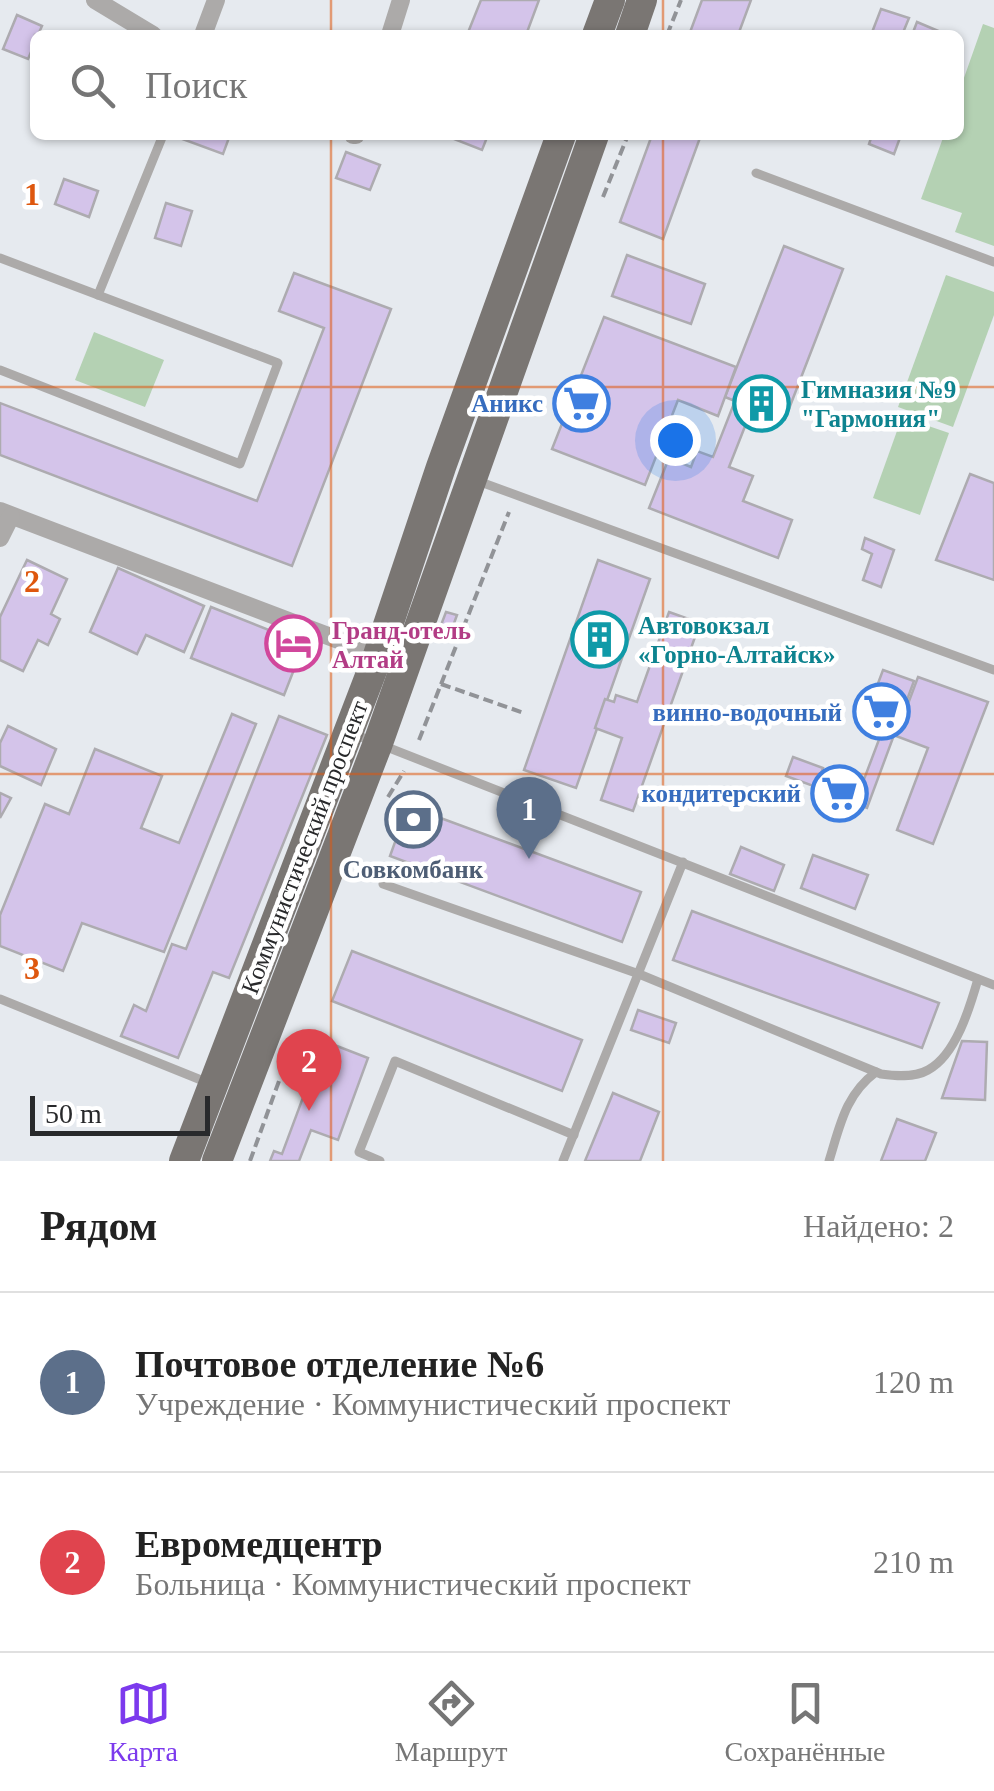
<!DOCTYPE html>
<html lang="ru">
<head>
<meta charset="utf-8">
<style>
  :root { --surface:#fff; --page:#f6f6f6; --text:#222; --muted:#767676; --line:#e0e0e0; --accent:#7c3aed }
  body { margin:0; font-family:"Times New Roman",serif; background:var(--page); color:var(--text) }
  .scale { position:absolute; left:30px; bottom:25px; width:180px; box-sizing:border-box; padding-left:10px; border:5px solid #28292b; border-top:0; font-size:28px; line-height:35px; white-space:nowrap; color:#28292b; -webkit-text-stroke:8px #fff; paint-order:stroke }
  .you { position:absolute; left:675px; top:440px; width:35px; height:35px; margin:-25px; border:8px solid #fff; border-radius:50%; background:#1a73e8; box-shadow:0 0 0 15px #1a73e833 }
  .badge { display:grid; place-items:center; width:65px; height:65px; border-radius:50%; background:var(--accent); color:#fff; font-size:32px; font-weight:700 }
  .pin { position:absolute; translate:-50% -82px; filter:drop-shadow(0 2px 5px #0008) }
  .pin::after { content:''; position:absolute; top:52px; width:35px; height:30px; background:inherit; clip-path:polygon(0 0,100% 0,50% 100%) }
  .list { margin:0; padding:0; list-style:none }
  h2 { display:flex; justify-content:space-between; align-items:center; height:130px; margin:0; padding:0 40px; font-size:42px }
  h2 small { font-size:32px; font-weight:400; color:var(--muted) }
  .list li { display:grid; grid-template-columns:65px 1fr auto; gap:30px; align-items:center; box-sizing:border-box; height:180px; padding:0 40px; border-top:2px solid var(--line) }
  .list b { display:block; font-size:38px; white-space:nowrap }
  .list p { margin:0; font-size:32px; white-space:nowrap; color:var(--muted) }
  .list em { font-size:32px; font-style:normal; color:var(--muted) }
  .icon { flex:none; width:55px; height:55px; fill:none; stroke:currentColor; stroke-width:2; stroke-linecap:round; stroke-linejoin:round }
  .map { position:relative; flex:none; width:994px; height:1161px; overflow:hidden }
  .search { position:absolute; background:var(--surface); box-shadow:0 2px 8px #0004; left:30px; right:30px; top:30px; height:110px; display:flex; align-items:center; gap:25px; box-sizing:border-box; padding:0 35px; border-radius:15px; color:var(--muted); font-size:38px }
  .sheet { height:490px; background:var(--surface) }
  nav { display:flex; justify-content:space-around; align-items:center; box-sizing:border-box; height:140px; border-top:2px solid var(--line); background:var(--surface); font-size:28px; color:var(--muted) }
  nav a { display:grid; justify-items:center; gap:5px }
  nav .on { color:var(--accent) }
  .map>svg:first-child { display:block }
</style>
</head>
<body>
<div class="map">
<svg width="994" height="1161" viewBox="0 0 994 1161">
  <rect width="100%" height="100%" fill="#e6eaef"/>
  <!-- green -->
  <g fill="#b4d1b3">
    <polygon points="983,24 994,28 994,246 955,232 962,213 921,199 944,135 959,135 959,92"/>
    <polygon points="946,275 994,292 994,315 953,427 898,407"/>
    <polygon points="94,332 164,360 145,407 75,380"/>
    <polygon points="902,417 949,433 920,515 873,498"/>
  </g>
  <!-- building -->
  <g fill="#d4c4ea" stroke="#adabb0" stroke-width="2.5">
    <polygon points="481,0 539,0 526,35 467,35"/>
    <polygon points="702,0 751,0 738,35 689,35"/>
    <polygon points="881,9 909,18 902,35 871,35"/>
    <polygon points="17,15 42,26 38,35 35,35 35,43 28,59 3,49"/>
    <polygon points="917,22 943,33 942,35 912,35"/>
    <polygon points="178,135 230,135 223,154 177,137"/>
    <polygon points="444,135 488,135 482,150"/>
    <polygon points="652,135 701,135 663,239 620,222"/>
    <polygon points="872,135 901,135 894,154 869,144"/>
    <polygon points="346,152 380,165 370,190 336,178"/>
    <polygon points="64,179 98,191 89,217 55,204"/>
    <polygon points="166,203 192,211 181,246 155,238"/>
    <polygon points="784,246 843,269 785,419 753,406 729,467 753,476 743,501 792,520 778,558 649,508 669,458 691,467 697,451 713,457 735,401 725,397"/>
    <polygon points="627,255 705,284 691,324 612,296"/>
    <polygon points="294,273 391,309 292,566 0,455 0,403 257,501 324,328 279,311"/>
    <polygon points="604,317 736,367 718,416 678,400 645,485 552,449"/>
    <polygon points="970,474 994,483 994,580 936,560"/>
    <polygon points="865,538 894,550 881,587 863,580 872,554 862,549"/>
    <polygon points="27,560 67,579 51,614 60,619 48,645 38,640 23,671 0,660 0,617"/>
    <polygon points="598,560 650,579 576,788 524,770"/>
    <polygon points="118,568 204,606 184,652 146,635 137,654 90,632"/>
    <polygon points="211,607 304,644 284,695 191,658"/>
    <polygon points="446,612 457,615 449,637 438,633"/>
    <polygon points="669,612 700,623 633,811 601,800 622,738 595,728 605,699 614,702 616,695 637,702"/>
    <polygon points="883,670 914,681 867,808 832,795 837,782 860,790 886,721 870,715 874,704 891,710 894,702 874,694"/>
    <polygon points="918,677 988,702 933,844 897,830 928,748 896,736"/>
    <polygon points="232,714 256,724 164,952 82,923 63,971 0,946 0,915 45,804 69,814 95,749 162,776 141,828 179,843"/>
    <polygon points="279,716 327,735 229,978 213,972 178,1058 121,1036 134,1005 146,1011 172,944 186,949"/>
    <polygon points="8,726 56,749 41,785 0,766 0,743"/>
    <polygon points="793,757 823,768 816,787 786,776"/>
    <polygon points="0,793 11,798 0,818"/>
    <polygon points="408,806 641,892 622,942 390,856"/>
    <polygon points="741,847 784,865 774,891 730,874"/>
    <polygon points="813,855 868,875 855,909 801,888"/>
    <polygon points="692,911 939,1003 922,1048 673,960"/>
    <polygon points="352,951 582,1040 562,1091 332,1001"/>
    <polygon points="638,1010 676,1023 669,1043 631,1030"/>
    <polygon points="324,1041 368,1058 338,1140 311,1130 299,1161 270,1161 274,1151 282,1154"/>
    <polygon points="962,1041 987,1042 985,1100 942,1098"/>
    <polygon points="613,1093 659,1112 640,1161 585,1161"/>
    <polygon points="897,1119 936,1133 925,1161 881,1161"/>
  </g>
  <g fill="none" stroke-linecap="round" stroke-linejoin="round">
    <!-- path -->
    <g stroke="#919397" stroke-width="4" stroke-dasharray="10 5" stroke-linecap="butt">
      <polyline points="667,35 681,0"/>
      <polyline points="603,197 628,135"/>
      <polyline points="441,684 524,713"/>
      <polyline points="419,740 509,512"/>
      <polyline points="388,797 404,771"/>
      <polyline points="250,1161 279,1081"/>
    </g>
    <!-- lane -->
    <g stroke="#acaaa9" stroke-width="9">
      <polyline points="756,173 994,262"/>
      <polyline points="0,258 278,363 240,464 0,370"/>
      <polyline points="98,295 163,135"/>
      <polyline points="475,480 994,670"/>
      <polyline points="351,733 994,985"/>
      <path d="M383,884l256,90 242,100c14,2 33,4 47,-4 28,-15 42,-63 50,-91"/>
      <polyline points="0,999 206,1082"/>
      <polyline points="380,1161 359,1152 395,1061 574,1135"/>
      <polyline points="563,1161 683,862"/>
      <path d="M829,1161c11,-35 16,-66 47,-89"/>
    </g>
    <!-- street -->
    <g stroke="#acaaa9" stroke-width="18">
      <polyline points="95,0 153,35"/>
      <polyline points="203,35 216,0"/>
      <polyline points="390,35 401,0"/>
      <polyline points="353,135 356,135"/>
      <polyline points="0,511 378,655"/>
      <polyline points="0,538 11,516"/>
    </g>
    <!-- primary -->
    <g stroke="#7a7673" stroke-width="30">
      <polyline points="597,35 610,0"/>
      <polyline points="630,35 642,0"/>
      <polyline points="184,1161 378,655 441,467 561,135"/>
      <polyline points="217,1161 378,743 594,135"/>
    </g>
  </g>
  <!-- grid -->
  <path fill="none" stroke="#de570e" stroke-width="2.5" stroke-opacity="0.55" d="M331,0v35M663,0v35M331,135v1026M663,135v1026M0,387h994M0,774h994"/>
  <!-- icons -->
  <defs>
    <symbol id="supermarket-ring" viewBox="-11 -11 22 22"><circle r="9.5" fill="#fff" stroke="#3f7fe0" stroke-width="1.5"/><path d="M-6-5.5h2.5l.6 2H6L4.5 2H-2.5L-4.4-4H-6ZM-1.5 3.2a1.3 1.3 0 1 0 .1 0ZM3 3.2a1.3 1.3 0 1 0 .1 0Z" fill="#3f7fe0"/></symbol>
    <symbol id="building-ring" viewBox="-11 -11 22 22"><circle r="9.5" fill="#fff" stroke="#0f9aa8" stroke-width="1.5"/><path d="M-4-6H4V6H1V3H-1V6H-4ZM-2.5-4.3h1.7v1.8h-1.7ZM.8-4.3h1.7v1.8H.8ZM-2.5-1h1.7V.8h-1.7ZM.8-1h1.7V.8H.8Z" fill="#0f9aa8"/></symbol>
    <symbol id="hotel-ring" viewBox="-11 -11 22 22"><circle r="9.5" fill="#fff" stroke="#d1479c" stroke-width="1.5"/><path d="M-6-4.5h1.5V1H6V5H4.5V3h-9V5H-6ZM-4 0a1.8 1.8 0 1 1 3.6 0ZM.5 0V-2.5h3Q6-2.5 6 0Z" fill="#d1479c"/></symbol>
    <symbol id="bank-ring" viewBox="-11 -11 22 22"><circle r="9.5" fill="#fff" stroke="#5c6f8a" stroke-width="1.5"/><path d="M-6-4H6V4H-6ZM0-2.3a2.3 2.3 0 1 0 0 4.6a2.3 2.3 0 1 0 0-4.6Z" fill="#5c6f8a"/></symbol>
  </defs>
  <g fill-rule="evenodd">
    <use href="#supermarket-ring" x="550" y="372" width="63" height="63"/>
    <use href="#building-ring" x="730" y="372" width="63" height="63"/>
    <use href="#building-ring" x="568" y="608" width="63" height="63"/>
    <use href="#hotel-ring" x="262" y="612" width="63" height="63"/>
    <use href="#supermarket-ring" x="850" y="680" width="63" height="63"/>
    <use href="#supermarket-ring" x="808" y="762" width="63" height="63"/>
    <use href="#bank-ring" x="382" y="788" width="63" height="63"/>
  </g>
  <g text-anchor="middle" stroke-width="9" stroke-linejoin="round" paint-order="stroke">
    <!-- culture labels -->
    <g font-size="25" font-weight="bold" fill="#0d838f" stroke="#fff" text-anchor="start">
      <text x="801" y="398">Гимназия №9<tspan x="801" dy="29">"Гармония"</tspan></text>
      <text x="638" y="634">Автовокзал<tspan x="638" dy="29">«Горно-Алтайск»</tspan></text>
    </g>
    <!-- shop labels -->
    <g font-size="25" font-weight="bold" fill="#366cbe" stroke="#fff" text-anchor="end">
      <text x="543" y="412">Аникс</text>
      <text x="842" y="721">винно-водочный</text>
      <text x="801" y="802">кондитерский</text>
    </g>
    <!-- hotel labels -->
    <g font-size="25" font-weight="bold" fill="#b23c85" stroke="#fff" text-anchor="start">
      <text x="332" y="639">Гранд-отель<tspan x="332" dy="29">Алтай</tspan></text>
    </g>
    <!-- street labels -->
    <g font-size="25" fill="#28292b" stroke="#fff">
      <text transform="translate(304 847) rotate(-69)" y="9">Коммунистический проспект</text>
    </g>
    <!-- service labels -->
    <g font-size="25" font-weight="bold" fill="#4e5e75" stroke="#fff">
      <text x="413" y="878">Совкомбанк</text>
    </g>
  </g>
  <g font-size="32" text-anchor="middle" font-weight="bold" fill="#de570e" stroke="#fff" stroke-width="9" stroke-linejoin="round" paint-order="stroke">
    <text x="32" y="205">1</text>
    <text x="32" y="592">2</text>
    <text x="32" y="979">3</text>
  </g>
</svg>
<div class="scale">50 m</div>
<div class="you"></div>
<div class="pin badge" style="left:529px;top:859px;background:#5c6f8a">1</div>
<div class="pin badge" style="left:309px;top:1111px;background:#e0444e">2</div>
<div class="search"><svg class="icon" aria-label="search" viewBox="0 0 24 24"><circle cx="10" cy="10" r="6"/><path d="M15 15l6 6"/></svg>Поиск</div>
</div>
<section class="sheet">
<h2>Рядом<small>Найдено: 2</small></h2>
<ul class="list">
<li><span class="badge" style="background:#5c6f8a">1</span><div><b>Почтовое отделение №6</b><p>Учреждение · Коммунистический проспект</p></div><em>120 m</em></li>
<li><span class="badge" style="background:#e0444e">2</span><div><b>Евромедцентр</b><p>Больница · Коммунистический проспект</p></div><em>210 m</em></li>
</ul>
</section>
<nav>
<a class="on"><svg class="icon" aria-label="map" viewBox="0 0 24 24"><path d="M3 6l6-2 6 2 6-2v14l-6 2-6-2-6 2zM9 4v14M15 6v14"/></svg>Карта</a>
<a><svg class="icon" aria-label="directions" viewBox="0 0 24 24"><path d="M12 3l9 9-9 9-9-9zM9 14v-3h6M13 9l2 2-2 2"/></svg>Маршрут</a>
<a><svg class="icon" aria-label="saved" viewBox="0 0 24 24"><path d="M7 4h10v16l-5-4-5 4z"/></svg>Сохранённые</a>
</nav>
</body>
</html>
